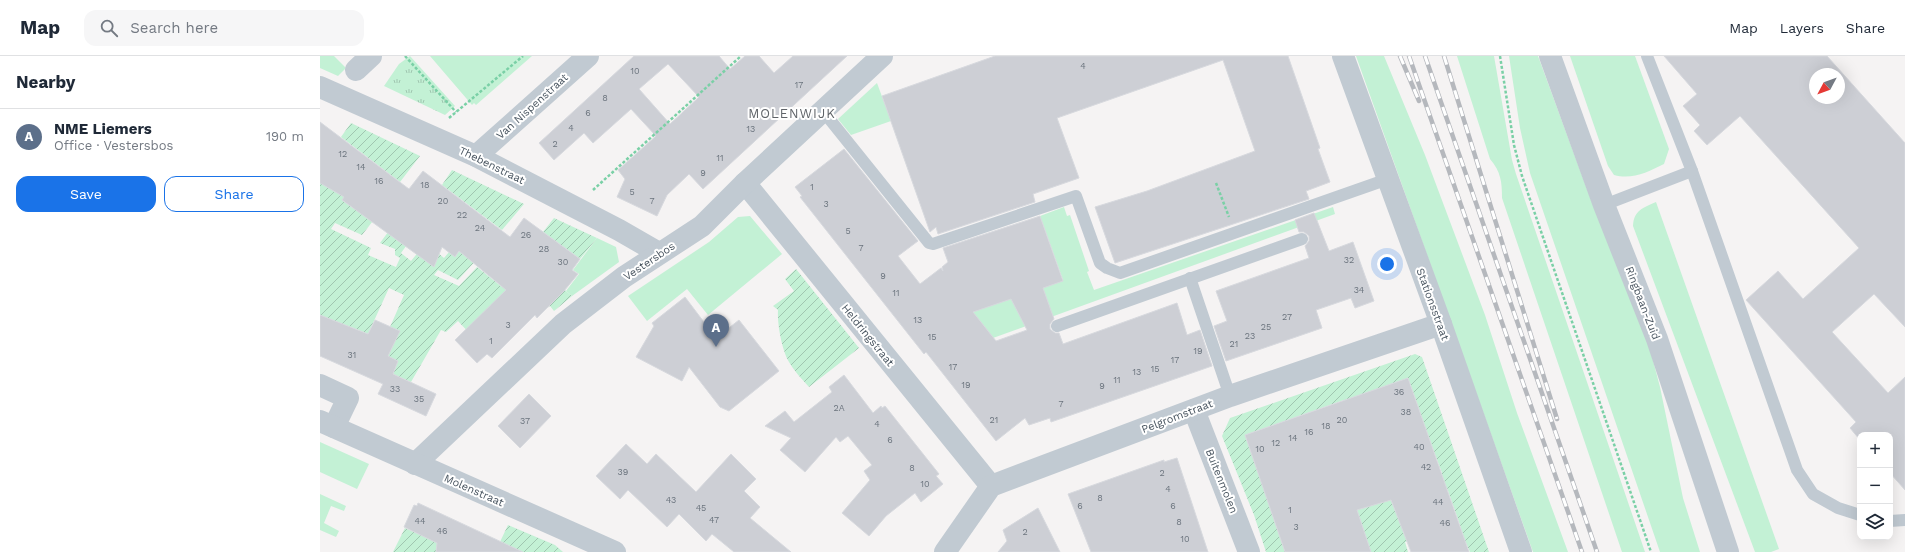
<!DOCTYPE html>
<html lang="en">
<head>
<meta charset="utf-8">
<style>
  :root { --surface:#fff; --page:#f6f6f7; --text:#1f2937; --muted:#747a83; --line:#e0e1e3; --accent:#1a73e8 }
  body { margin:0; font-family:"Work Sans",sans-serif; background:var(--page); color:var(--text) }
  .controls { position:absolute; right:12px; bottom:12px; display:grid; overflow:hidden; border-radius:8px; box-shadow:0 4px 16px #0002 }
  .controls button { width:36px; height:36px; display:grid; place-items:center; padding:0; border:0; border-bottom:1px solid var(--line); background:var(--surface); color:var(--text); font:20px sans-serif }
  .compass { position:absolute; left:1489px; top:12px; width:36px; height:36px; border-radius:50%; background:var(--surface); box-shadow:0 4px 16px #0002; rotate:229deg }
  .you { position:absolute; left:1067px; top:208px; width:14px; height:14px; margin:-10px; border:3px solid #fff; border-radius:50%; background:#1a73e8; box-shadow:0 0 0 6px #1a73e833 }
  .badge { display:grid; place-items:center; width:26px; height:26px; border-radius:50%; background:var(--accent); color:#fff; font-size:13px; font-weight:700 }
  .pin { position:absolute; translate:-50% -33px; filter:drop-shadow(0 1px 2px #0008) }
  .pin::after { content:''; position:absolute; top:21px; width:14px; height:12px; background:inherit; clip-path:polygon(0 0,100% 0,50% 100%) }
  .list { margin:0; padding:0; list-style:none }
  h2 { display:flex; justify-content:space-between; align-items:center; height:52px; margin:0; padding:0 16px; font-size:17px }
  h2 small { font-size:13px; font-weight:400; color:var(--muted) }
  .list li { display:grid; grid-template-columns:26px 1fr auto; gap:12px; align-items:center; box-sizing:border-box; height:56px; padding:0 16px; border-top:1px solid var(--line) }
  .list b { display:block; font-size:15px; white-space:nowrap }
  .list p { margin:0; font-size:13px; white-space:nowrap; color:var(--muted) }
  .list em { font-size:13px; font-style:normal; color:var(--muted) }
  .actions { display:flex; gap:8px; padding:12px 16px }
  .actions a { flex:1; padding:9px 0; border:1px solid var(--accent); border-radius:12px; text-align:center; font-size:14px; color:var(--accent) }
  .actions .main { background:var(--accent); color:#fff }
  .icon { flex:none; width:22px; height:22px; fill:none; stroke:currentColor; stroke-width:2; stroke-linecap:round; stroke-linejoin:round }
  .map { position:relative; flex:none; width:1585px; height:496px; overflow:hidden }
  header { display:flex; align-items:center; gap:24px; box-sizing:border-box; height:56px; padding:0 20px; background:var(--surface); border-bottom:1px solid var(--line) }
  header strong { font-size:19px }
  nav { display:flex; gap:22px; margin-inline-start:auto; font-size:14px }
  .search { width:280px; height:36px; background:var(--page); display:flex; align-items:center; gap:10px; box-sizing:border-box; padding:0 14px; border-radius:12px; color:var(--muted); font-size:15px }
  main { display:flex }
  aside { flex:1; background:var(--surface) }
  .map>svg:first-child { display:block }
</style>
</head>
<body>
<header>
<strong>Map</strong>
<div class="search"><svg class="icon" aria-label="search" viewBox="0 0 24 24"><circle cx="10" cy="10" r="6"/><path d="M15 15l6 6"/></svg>Search here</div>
<nav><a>Map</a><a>Layers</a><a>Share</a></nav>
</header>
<main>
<aside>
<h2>Nearby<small></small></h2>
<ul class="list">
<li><span class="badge" style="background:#5c6f8a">A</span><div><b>NME Liemers</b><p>Office · Vestersbos</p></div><em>190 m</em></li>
</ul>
<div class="actions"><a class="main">Save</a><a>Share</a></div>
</aside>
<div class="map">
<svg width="1585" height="496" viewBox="0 0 1585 496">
  <defs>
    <pattern id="park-tufts" width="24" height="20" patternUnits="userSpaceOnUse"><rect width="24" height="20" fill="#c3f1d5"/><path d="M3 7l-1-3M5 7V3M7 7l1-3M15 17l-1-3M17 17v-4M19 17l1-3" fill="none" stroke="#a0c6b0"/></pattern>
    <pattern id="garden-furrows" width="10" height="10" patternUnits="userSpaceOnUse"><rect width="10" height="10" fill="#c3f1d5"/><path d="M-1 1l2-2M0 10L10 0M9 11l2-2" fill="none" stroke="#a0c6b0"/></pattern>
  </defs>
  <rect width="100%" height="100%" fill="#f5f3f3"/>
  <!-- grass -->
  <g fill="#c3f1d5">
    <polygon points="0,0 14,0 26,12 18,20 0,12"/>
    <polygon points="110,0 212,0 156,49 154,47 152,49"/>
    <polygon points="1036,0 1064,0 1105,99 1165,259 1197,357 1248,496 1213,496"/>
    <path d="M1137,0h37l18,104 4,14 129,378h-23l-120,-354c0,-16 -1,-26 -12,-39z"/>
    <polygon points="1189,0 1218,0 1271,144 1330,293 1340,331 1363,442 1380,496 1340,496 1210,117 1200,72"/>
    <path d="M1250,0h65l34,93 -5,15c-16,8 -32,16 -50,11l-6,-9z"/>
    <polygon points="557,27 571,65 531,79 518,63"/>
    <path d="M1336,146l123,347 -8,3h-16l-122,-326c1,-16 10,-18 23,-24z"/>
    <polygon points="744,151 747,160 750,159 769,215 767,216 774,234 1013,151 1015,158 673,282 625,221 743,224 720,160"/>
    <polygon points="430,160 462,198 388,259 367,233 327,265 308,240 389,186 418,161"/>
    <polygon points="277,182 296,191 299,206 252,240 246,235 259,218 253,214"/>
    <polygon points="0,386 49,408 37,433 0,416"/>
    <polygon points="0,438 26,450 24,455 11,450 4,467 19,475 16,481 0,474"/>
  </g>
  <!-- park -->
  <polygon fill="url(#park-tufts)" points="90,0 135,50 125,59 64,30 79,8"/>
  <!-- garden -->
  <g fill="url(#garden-furrows)" fill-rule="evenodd">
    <polygon points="31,67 100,100 80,126 21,81"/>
    <path d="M16,107l46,34 2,7 -1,4 -21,27 -27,-12 -4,6 40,19 -3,7 28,12 4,-9 -5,-3v-6l-15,-6 14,-19 -11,-8 22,-27h4l10,9 -16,21 19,14 11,-13 -12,-8 7,-9 30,24 -20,26 6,5 5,-6 6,5 10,-14 -6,-4 6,-8 17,14 4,-6 6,4 -34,37 -20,-10 -4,5 25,11 18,-19 25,20 8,-11 -15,-11 13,-16 -4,-3 18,13 6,-7 33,24 -5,7 16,13 -18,15 -4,-5 -3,2 -13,-13 -3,3 -10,-7 -4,6 -9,-6 -9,8 5,6 -7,6 -6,-6 -8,8 6,7 -17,16 -14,-15 -12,11 -5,-2 -30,52 -18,-8 5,-13 -13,-6 3,-7 3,2 8,-19 -9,-4 14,-32 -15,-7 -21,46 -17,-7 -4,7 -9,-4 -1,2 -14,-7 3,-7 -6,-3v-132zM32,130l12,10 -10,13 -12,-9zM89,186l11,8 -9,11 -10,-8z"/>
    <polygon points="132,114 204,148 182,174 122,129"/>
    <polygon points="234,162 277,182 260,203 223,176"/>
    <path d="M476,213l63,79 -50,39c-7,-8 -15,-16 -20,-25 -7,-12 -12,-38 -11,-52l-5,-4 21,-15 -9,-12z"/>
    <path d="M1095,298l7,3 67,195h-19l-4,-9 -24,9 -6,-15 25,-9 -14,-40 -25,9 -7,42 -10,3 3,10h-83l-36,-50 -19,6 15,44h-19l-12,-37 -32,-79 8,-18zM1088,322l14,40 -64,-22zM1024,344l13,35 -100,34 -12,-34zM1107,377l15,40 -25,9 -22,29 -4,-11 -4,1 16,-59z"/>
    <polygon points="188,469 235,489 243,496 196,496 179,488"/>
    <polygon points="85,472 118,487 116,496 73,496"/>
  </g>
  <!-- building -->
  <g fill="#cdcfd5" stroke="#d7d9de" fill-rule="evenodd">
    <path d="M314,0h85l11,13 15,-13h14l15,17 19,-17h54l-144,133 -14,-15 -22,21 -10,21 -40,-19 8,-18 -7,-9 38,-34 -25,-27 -38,34 -9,-10 -30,27 -15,-17zM348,8l31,33 -29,27 -31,-35z"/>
    <polygon points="675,0 968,0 1000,92 998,93 1010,126 986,135 989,143 795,207 775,151 827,135 935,95 903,4 737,62 759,122 713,138 715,146 618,178 616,171 610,176 562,40"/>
    <path d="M1344,0h163l78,87v184l-31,-33 -42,38 56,61 17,-16v113l-15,-17v-38h-30v5l-10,-12 6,-6 -110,-122 32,-29 25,28 56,-51 -119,-132 -33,29 -13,-14 6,-6 -17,-19 14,-12zM1495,18h24v24h-24z"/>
    <polygon points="0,66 89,133 103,115 190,181 204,162 260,203 252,214 258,218 244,235 217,262 215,259 172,302 167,298 157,307 135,284 186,234 139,195 135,201 122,191 114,211 22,144 24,141 0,127"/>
    <path d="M524,93l74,92 -20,15 22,28 21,-16 2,3 -1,-4 6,-5 -5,-14 97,-32 23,65 -20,7 11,31 -4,5v5l5,4h4l4,11 114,-41 10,32 13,-5 12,36 -161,56 -1,-4 -21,7 -4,-7 -29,23 -70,-89 -2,2 -124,-157 2,-1 -7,-9zM691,243l16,31 -31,11 -23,-29z"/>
    <polygon points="994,157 1009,195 1033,186 1054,245 1035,252 1031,242 996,254 1002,272 906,305 894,270 907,265 896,235 989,202 985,190 989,185 989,180 984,176 979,176 975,164"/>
    <polygon points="365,241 396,282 419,264 459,315 409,355 400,351 369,311 362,325 316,301 334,270 332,267"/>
    <polygon points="0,259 48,278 55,264 80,275 68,300 78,305 73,318 116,338 106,360 58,338 63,328 0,300"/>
    <polygon points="524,319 553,357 561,350 562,352 565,350 619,418 616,420 623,428 601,446 595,437 566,460 549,480 522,457 550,424 544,415 552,409 528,380 520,386 516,381 485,416 460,394 471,382 445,370 465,355 474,366 512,336 509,331"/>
    <polygon points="1088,322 1149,496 1091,496 1071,444 1037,454 1051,496 965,496 925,379"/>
    <polygon points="209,338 231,360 200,392 178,370"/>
    <polygon points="306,388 327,408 336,398 376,436 411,398 436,423 424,435 440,451 430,462 471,496 414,496 392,478 386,485 359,458 347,471 308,434 300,443 276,420"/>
    <polygon points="857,402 888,496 771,496 748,438 844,404 844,406"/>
    <polygon points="98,447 203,496 116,496 117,487 84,471 94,449 97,450"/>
    <polygon points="718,452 740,496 678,496 687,485 683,474"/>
  </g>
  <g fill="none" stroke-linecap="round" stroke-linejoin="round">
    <!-- path -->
    <g stroke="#7ad0a6" stroke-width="2.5" stroke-dasharray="3 2" stroke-linecap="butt">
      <polyline points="85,0 136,56"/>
      <polyline points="1180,0 1194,89 1202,120 1331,496"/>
      <polyline points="129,62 203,0"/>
      <polyline points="896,127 909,161"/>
      <polyline points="273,134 421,0"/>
    </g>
    <!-- service -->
    <g stroke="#c1cad2" stroke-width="12">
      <polyline points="1327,0 1372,115 1477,414 1493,438 1518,452 1540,459"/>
      <polyline points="503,55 609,187 613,188 756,140 780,207 787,212 800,217 1068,123"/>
      <polyline points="1284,149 1372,115"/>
      <polyline points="870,222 910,340"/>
      <polyline points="737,270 982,183"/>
      <polyline points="1570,465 1585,464"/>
    </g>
    <!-- minor -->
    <g stroke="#c1cad2" stroke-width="22">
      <polyline points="1023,0 1121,268 1201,496"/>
      <polyline points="36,14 51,0"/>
      <polyline points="0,31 156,100 299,174 339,197"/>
      <polyline points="156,100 268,0"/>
      <polyline points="425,127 671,430"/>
      <polyline points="0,329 28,342 14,371"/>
      <polyline points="874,354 929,496"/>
      <polyline points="95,408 243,268 304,221 382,170 425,127 562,0"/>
      <polyline points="625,496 671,430 910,340 1121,268"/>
    </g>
    <!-- tertiary -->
    <g stroke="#c1cad2" stroke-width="22">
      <polyline points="1230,0 1284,149 1337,283 1408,496"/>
      <polyline points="0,365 295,496"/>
    </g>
    <defs>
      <g id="rail">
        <polyline points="1080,0 1099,45"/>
        <polyline points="1089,0 1262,496"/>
        <polyline points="1105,0 1277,496"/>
        <polyline points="1124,0 1237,363"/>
      </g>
    </defs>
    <!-- rail casing -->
    <use href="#rail" stroke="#b5b8bd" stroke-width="4.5"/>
    <!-- rail -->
    <use href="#rail" stroke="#fff" stroke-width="3" stroke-dasharray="9" stroke-linecap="butt"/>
  </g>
  <g text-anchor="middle" stroke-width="4" stroke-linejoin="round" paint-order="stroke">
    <!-- number labels -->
    <g font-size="9" fill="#6b747e">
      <text x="763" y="13">4</text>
      <text x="315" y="18">10</text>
      <text x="479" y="32">17</text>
      <text x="285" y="45">8</text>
      <text x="268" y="60">6</text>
      <text x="251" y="75">4</text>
      <text x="431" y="76">13</text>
      <text x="235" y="91">2</text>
      <text x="23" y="101">12</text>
      <text x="400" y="105">11</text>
      <text x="41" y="114">14</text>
      <text x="383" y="120">9</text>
      <text x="59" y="128">16</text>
      <text x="105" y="132">18</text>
      <text x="492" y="134">1</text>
      <text x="312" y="139">5</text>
      <text x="123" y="148">20</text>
      <text x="332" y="148">7</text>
      <text x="506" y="151">3</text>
      <text x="142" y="162">22</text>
      <text x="160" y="175">24</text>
      <text x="528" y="178">5</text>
      <text x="206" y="182">26</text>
      <text x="541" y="195">7</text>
      <text x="224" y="196">28</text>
      <text x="1029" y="207">32</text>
      <text x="243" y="209">30</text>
      <text x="563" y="223">9</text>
      <text x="1039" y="237">34</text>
      <text x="576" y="240">11</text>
      <text x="967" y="264">27</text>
      <text x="598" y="267">13</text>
      <text x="188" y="272">3</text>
      <text x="946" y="274">25</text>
      <text x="930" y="283">23</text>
      <text x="612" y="284">15</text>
      <text x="171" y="288">1</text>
      <text x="914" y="291">21</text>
      <text x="878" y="298">19</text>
      <text x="32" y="302">31</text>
      <text x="855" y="307">17</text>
      <text x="633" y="314">17</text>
      <text x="835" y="316">15</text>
      <text x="817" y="319">13</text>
      <text x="797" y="327">11</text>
      <text x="646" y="332">19</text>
      <text x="782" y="333">9</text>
      <text x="75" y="336">33</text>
      <text x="1079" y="339">36</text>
      <text x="99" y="346">35</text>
      <text x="741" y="351">7</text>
      <text x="519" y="355">2A</text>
      <text x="1086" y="359">38</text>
      <text x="674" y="367">21</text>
      <text x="1022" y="367">20</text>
      <text x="205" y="368">37</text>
      <text x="557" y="371">4</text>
      <text x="1006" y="373">18</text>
      <text x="989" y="379">16</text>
      <text x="973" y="385">14</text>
      <text x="570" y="387">6</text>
      <text x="956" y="390">12</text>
      <text x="1099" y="394">40</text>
      <text x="940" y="396">10</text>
      <text x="1106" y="414">42</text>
      <text x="592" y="415">8</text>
      <text x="303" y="419">39</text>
      <text x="842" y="420">2</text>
      <text x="605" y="431">10</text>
      <text x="848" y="436">4</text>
      <text x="780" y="445">8</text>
      <text x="351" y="447">43</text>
      <text x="1118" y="449">44</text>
      <text x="760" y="453">6</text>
      <text x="853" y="453">6</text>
      <text x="381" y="455">45</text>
      <text x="970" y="457">1</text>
      <text x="394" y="467">47</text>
      <text x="100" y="468">44</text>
      <text x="859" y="469">8</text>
      <text x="1125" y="470">46</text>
      <text x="976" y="474">3</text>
      <text x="122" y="478">46</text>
      <text x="705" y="479">2</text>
      <text x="865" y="486">10</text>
    </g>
    <!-- street labels -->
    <g font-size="11" fill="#4a5661" stroke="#fff">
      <text transform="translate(212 50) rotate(-42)" y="4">Van Nispenstraat</text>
      <text transform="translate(172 109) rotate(26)" y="4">Thebenstraat</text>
      <text transform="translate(329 205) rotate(-34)" y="4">Vestersbos</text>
      <text transform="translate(1323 247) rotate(69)" y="4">Ringbaan-Zuid</text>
      <text transform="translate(1113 248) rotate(70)" y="4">Stationsstraat</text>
      <text transform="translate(548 279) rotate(51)" y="4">Heldringstraat</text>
      <text transform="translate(857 360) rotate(-21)" y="4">Pelgromstraat</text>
      <text transform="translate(902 425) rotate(68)" y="4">Buitenmolen</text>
      <text transform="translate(154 434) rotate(24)" y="4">Molenstraat</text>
    </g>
    <!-- quarter labels -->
    <g font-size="13" letter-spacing="1" fill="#5f6368" stroke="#fff">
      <text x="472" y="62">MOLENWIJK</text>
    </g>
  </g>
</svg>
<div class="controls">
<button>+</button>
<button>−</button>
<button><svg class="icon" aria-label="layers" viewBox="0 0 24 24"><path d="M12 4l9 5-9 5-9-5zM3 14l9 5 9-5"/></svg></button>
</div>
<svg class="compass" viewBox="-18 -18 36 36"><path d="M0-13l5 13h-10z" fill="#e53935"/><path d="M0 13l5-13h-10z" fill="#747a83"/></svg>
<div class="you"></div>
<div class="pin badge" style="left:396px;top:291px;background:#5c6f8a">A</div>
</div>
</main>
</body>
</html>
